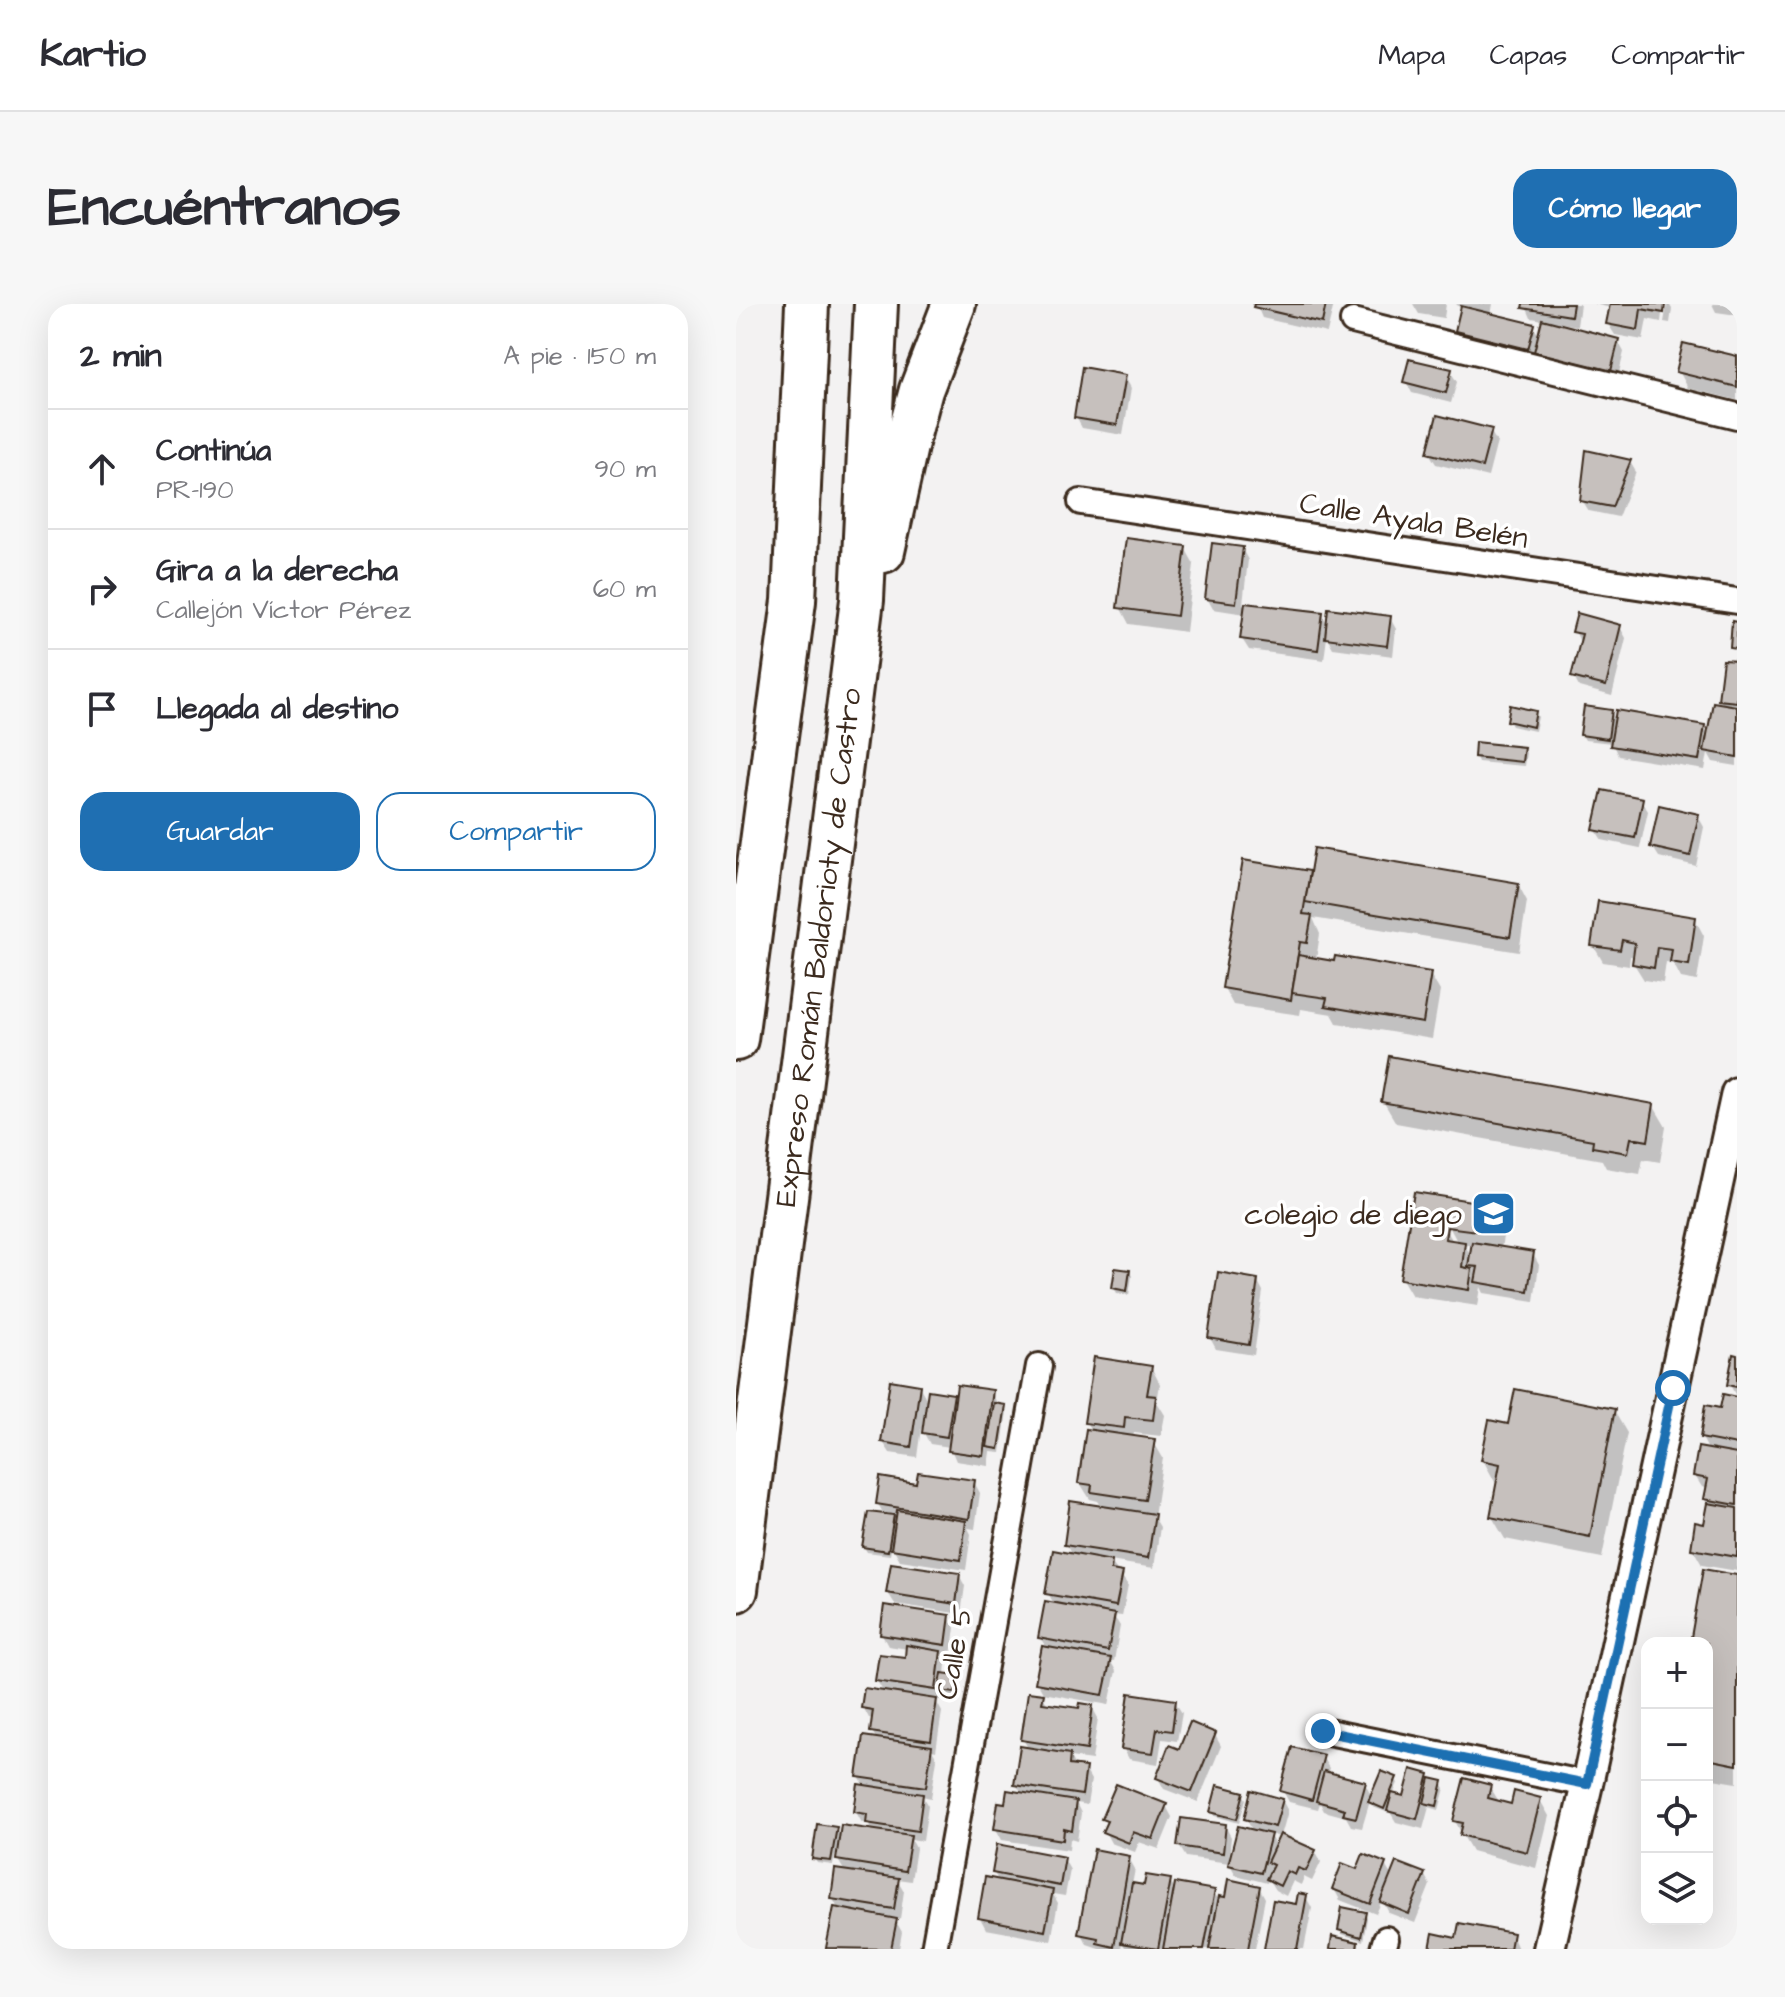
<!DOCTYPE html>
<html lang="es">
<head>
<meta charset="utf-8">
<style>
  :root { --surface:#fff; --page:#f7f7f7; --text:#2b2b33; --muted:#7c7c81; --line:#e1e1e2; --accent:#1f6fb2 }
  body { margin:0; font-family:"Architects Daughter",sans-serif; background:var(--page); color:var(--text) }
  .controls { position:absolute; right:24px; bottom:24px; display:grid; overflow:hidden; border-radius:16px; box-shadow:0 8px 32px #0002 }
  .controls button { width:72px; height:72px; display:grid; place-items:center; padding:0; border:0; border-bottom:2px solid var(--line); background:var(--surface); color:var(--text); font:40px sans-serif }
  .stop { position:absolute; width:24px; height:24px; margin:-18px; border:6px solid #1f6fb2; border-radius:50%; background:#fff }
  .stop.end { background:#1f6fb2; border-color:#fff; box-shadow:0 2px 8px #0008 }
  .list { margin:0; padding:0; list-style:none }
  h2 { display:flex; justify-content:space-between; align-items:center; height:104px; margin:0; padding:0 32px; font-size:34px }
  h2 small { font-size:26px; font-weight:400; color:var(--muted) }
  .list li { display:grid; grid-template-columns:52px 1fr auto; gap:24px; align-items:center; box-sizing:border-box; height:120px; padding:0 32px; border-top:2px solid var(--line) }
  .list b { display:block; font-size:30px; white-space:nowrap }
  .list p { margin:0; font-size:26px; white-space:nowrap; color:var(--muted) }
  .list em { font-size:26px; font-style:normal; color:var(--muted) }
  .actions { display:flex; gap:16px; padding:24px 32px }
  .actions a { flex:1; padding:18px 0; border:2px solid var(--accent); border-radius:24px; text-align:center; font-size:28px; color:var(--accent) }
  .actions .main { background:var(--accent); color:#fff }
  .icon { flex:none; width:44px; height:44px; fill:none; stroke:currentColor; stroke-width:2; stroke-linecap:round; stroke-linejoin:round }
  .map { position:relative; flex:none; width:1001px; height:1645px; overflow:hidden; border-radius:24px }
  header { display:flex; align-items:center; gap:48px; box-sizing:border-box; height:112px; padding:0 40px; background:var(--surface); border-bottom:2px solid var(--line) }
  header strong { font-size:38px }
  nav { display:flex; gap:44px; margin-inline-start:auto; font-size:28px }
  .intro { display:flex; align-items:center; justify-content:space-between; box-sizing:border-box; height:192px; padding:0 48px }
  h1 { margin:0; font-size:56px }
  .button { padding:20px 36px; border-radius:24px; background:var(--accent); color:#fff; font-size:28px; font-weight:700 }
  main { display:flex; gap:48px; padding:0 48px }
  aside { flex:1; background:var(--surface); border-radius:24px; box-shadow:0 8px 32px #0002 }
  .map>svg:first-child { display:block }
</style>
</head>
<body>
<header>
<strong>Kartio</strong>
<nav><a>Mapa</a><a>Capas</a><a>Compartir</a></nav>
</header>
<div class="intro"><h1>Encuéntranos</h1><a class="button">Cómo llegar</a></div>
<main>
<aside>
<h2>2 min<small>A pie · 150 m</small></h2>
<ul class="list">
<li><svg class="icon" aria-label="ahead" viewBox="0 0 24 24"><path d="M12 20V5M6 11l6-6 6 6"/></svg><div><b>Continúa</b><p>PR-190</p></div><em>90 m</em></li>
<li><svg class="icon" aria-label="right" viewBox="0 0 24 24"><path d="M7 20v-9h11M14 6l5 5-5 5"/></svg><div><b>Gira a la derecha</b><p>Callejón Víctor Pérez</p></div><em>60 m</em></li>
<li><svg class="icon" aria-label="arrive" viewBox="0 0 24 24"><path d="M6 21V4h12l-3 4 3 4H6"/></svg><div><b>Llegada al destino</b></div></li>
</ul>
<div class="actions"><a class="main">Guardar</a><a>Compartir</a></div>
</aside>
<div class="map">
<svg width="1001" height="1645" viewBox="0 0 1001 1645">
  <rect width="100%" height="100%" fill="#f3f2f2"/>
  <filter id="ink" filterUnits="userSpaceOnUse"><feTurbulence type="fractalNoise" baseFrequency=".0125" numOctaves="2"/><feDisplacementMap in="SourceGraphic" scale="16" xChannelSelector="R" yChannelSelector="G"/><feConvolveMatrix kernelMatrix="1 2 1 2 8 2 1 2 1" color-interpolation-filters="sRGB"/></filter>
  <g filter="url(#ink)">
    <!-- shadow -->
    <g fill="#0003" fill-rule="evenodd">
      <polygon points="520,0 598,0 591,29 526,14"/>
      <polygon points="677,0 710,0 708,14 683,10"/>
      <polygon points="720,0 757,0 755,11 797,22 804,33 808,16 795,14 789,0 844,0 841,22 825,19 824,22 882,37 888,48 881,77 806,58 800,47 798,55 727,37 721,26 726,5"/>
      <polygon points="858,0 933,0 936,5 934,19 928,18 931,1 927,1 925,18 911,15 907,36 879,31 872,20 875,4"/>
      <polygon points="976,0 1001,0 1001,11 980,8"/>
      <polygon points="1001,54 1001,96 952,84 943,67"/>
      <polygon points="714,67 721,78 715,99 676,89 670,78"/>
      <polygon points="389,73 395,84 387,131 346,124 340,113"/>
      <polygon points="754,127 761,138 752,173 700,160 693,149"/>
      <polygon points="894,158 900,168 882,213 853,207 846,196"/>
      <polygon points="449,244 458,260 450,328 393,320 384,303"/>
      <polygon points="506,245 512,256 507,300 586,310 592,321 654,314 660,325 657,352 597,344 591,333 588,356 513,346 506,335 509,310 477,305 471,294"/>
      <polygon points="884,323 890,334 876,392 843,383 837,372 845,340 839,327"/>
      <polygon points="1001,359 1001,462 977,458 972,449 969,466 882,452 876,439 849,436 846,431 875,408 880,417 968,423 973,432 988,402 984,396"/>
      <polygon points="799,408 802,413 799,427 776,422 773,417"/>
      <polygon points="787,445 790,449 788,462 742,458 740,453"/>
      <polygon points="905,496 912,507 904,544 866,536 859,525"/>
      <polygon points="962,512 968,523 960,562 923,553 916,542"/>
      <polygon points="509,558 576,569 782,580 791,597 783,648 577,614 584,630 580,656 694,670 704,687 696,735 601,719 596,710 565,705 564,711 497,701 488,684"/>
      <polygon points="959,615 968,632 961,677 945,674 937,659 930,658 927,679 908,676 898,660 899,653 894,652 893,662 867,658 857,641"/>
      <polygon points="647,797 917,801 930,823 924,858 907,855 904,870 870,864 866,856 660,819"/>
      <path d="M679,890l80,13 10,17 -4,25 32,5 6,11 -5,36 -50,-8 -3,-6 -3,19 -66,-10 -10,-17zM708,913l14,26h-4l-14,-24zM728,940l10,1 -2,12z"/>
      <polygon points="393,967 396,972 393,991 381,989 378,984"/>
      <polygon points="521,976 527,987 518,1051 480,1045 474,1034"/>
      <polygon points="1001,1053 1001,1094 994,1081"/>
      <polygon points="415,1063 424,1080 421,1098 429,1111 425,1132 398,1129 397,1134 417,1137 427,1154 418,1213 424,1223 418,1264 374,1257 392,1281 386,1312 377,1311 384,1322 378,1357 374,1356 380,1367 373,1401 307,1389 301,1378 311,1344 304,1334 318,1300 312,1289 336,1252 330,1240 367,1204 362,1197 354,1195 344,1179 356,1128 350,1118"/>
      <polygon points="183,1082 193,1099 216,1092 221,1099 256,1088 262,1102 268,1103 271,1107 265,1149 255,1148 253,1162 220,1157 214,1143 194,1140 185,1124 181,1153 154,1149 147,1138"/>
      <polygon points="1001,1095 1001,1267 966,1261 957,1245 969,1222 973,1200 970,1195 972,1184 966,1183 959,1172 973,1147 966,1134 986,1106"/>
      <polygon points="878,1107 891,1129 866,1254 769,1235 756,1213 763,1178 759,1178 747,1156 774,1122"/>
      <polygon points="238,1178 244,1189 239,1225 232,1224 235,1230 230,1266 164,1256 156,1242 154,1251 131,1248 128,1243 149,1212 142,1200 182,1181"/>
      <polygon points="223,1271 229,1282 225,1310 159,1300 152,1289"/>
      <polygon points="1001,1273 1001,1479 971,1474 971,1339 956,1339"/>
      <polygon points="213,1313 219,1324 215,1351 205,1350 210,1359 209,1371 220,1373 223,1378 221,1393 206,1391 205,1396 199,1395 206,1408 200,1447 196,1446 201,1455 195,1494 186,1492 192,1502 187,1537 175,1535 180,1544 175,1577 161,1575 168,1587 164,1615 158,1614 166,1628 163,1645 93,1645 103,1606 97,1595 109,1568 99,1551 97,1561 81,1559 78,1554 100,1525 105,1534 137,1527 132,1519 126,1519 120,1508 129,1483 123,1473 141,1436 136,1427 138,1415 133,1414 127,1403 148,1389 141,1377 170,1356 172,1345 152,1342 146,1331"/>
      <polygon points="307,1392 312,1402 345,1407 356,1403 362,1414 356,1456 334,1453 340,1464 349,1465 355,1476 351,1501 340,1499 345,1509 341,1537 334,1535 333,1546 266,1536 260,1525 271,1501 286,1490 280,1480 293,1446 287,1435"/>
      <polygon points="439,1398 446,1409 441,1437 426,1435 422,1460 393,1455 387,1444"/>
      <polygon points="479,1431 485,1442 462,1498 428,1485 422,1474 444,1447"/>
      <polygon points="586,1453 593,1464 591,1470 629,1480 636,1493 659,1475 662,1479 657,1491 669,1494 692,1471 695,1476 706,1479 709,1484 703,1506 693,1503 687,1525 660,1518 652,1505 650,1508 637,1503 634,1497 626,1524 615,1522 610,1513 588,1507 584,1499 582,1505 553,1498 547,1487"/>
      <polygon points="754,1483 764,1499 777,1503 804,1496 813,1512 800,1564 736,1547 726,1530 719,1517"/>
      <polygon points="507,1490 510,1495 503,1519 479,1512 476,1507"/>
      <path d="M546,1496l6,11 -7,25 34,15 6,11 -9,19 -8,-4 -3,8 -8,-4 -7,15 -11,-6 -7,-11 -1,4 -31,-8 -7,-12 -43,-6 -7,-11 46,-20 6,11 -2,22h2l22,-27 -7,-14zM533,1530l12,3 -5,10z"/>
      <polygon points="430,1502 436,1513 423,1545 403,1538 399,1548 375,1539 369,1528 371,1521 368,1514"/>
      <polygon points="393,1554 399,1565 396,1581 409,1584 434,1577 440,1587 478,1588 484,1599 523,1583 529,1594 519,1645 390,1645 386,1638 385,1645 366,1645 351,1640 344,1629"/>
      <polygon points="328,1555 334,1566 329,1592 317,1590 322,1599 315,1637 250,1625 244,1614 263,1578 258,1569"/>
      <polygon points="649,1561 656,1573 688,1570 694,1581 679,1619 653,1609 646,1596 640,1610 604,1596 598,1585 622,1568"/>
      <polygon points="570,1593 576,1604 568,1645 530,1645"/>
      <polygon points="629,1609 631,1614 627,1637 606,1630 604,1625"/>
      <polygon points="776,1631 782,1645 696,1645"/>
    </g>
    <!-- building -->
    <g fill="#c6c0bd" stroke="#3b2a1e" stroke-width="2">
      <polygon points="518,0 590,0 586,19 517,3"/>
      <polygon points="787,0 837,0 835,12 786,4"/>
      <polygon points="874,0 929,0 928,9 905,5 902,26 870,20"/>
      <polygon points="725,2 799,20 792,45 719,27"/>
      <polygon points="806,15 883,35 875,67 798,48"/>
      <polygon points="947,39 1001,52 1001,83 940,68"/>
      <polygon points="673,55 716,65 710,89 667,78"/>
      <polygon points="346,63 390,71 381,121 338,114"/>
      <polygon points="701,111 756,125 746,163 691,149"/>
      <polygon points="850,146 895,156 876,203 844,197"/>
      <polygon points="390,234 450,242 441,312 381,304"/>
      <polygon points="476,239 507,243 500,299 469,295"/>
      <polygon points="509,299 587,308 582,346 504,335"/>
      <polygon points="592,304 655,312 651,342 589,334"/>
      <polygon points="841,309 885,321 870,382 835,373 846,330 836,328"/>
      <polygon points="996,317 1001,318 1001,345 994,344"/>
      <polygon points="987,356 1001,357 1001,398 982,396"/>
      <polygon points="977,398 1001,402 1001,453 968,447"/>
      <polygon points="774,401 800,407 797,423 771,417"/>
      <polygon points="848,402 876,406 872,435 844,431"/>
      <polygon points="880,406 969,421 963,456 874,442"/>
      <polygon points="739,438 788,443 786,458 738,453"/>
      <polygon points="866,486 907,494 899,534 857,526"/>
      <polygon points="923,501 963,510 954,552 914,543"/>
      <polygon points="578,544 783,579 774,633 569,598"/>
      <polygon points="507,556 574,567 567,610 576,611 571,639 564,638 555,696 486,684"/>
      <polygon points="862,597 960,613 953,661 934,658 936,645 921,643 918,664 896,660 899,639 886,636 884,646 855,642"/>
      <polygon points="562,651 598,657 599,652 695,668 687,719 589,702 591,694 556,689"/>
      <polygon points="653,752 918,800 912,837 895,834 892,849 856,843 857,836 645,798"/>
      <polygon points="678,888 761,901 756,929 711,923 709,935 729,938 726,963 736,965 733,986 664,975"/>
      <polygon points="736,938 798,948 792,987 739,978 742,963 732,962"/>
      <polygon points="379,964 394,966 391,987 376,984"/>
      <polygon points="482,968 522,975 513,1041 472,1034"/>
      <polygon points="997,1050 1001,1051 1001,1083 991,1081"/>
      <polygon points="358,1053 416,1062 411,1091 420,1092 417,1116 389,1113 388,1124 348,1119"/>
      <polygon points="154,1076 184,1081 175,1143 145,1138"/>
      <polygon points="221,1081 257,1086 248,1152 212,1147"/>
      <polygon points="779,1085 879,1105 854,1233 754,1213 764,1160 745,1156 753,1116 772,1120"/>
      <polygon points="192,1086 218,1090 211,1133 186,1129"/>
      <polygon points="987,1090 1001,1093 1001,1141 964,1134 969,1101 984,1104"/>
      <polygon points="258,1099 270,1101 263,1145 251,1143"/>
      <polygon points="350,1125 419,1135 409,1196 355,1188 356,1181 342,1179"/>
      <polygon points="962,1143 1001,1150 1001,1201 968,1195 972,1175 957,1172"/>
      <polygon points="182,1168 239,1176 233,1215 140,1200 144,1173 180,1179"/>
      <polygon points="334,1197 419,1210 412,1254 328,1241"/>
      <polygon points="972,1199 1001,1204 1001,1253 955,1245 959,1218 968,1220"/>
      <polygon points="161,1206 230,1217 225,1256 155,1245"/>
      <polygon points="132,1208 158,1211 152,1247 126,1243"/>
      <polygon points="317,1246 376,1257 375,1266 387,1268 380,1302 309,1290"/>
      <polygon points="155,1259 224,1269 220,1300 150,1289"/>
      <polygon points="967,1265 1001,1271 1001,1461 971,1455 971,1339 954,1339"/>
      <polygon points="309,1297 379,1310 372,1347 302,1334"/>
      <polygon points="148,1301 214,1311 210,1341 144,1331"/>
      <polygon points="170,1341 205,1347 200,1386 139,1377 143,1350 169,1353"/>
      <polygon points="306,1342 375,1354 367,1391 299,1379"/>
      <polygon points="206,1369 221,1371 219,1389 203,1387"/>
      <polygon points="128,1384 201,1395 195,1437 134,1428 137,1406 125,1404"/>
      <polygon points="292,1388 308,1390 306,1399 343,1404 344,1399 357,1401 351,1446 285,1436"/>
      <polygon points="393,1389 440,1396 436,1427 421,1425 417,1449 385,1445"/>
      <polygon points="454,1418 480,1429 456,1488 420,1474 433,1441 443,1445"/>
      <polygon points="127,1432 196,1442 190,1483 121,1473"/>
      <polygon points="284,1442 334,1450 333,1461 350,1463 346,1491 278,1481"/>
      <polygon points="556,1443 588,1451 576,1496 544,1487"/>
      <polygon points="675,1465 693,1470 681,1515 651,1507 656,1489 668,1492"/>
      <polygon points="588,1467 630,1478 620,1514 607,1511 609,1505 580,1497"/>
      <polygon points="645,1467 661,1473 648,1505 632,1498"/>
      <polygon points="694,1474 707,1477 701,1502 688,1499"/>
      <polygon points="728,1474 755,1481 752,1494 775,1500 778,1487 805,1494 791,1548 724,1531 727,1519 717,1517"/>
      <polygon points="122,1480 187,1490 182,1527 130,1519 131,1510 118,1508"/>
      <polygon points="380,1480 431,1500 417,1535 397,1528 393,1539 366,1528 371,1517 365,1515"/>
      <polygon points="481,1481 508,1488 501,1515 474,1508"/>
      <polygon points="271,1486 340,1497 336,1527 328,1525 327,1536 258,1525 262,1498 269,1499"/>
      <polygon points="515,1486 547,1495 539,1523 508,1515"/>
      <polygon points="445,1514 490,1520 487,1549 441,1542"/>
      <polygon points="81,1520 101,1523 95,1557 76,1555"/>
      <polygon points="105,1521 175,1531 169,1567 100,1556"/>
      <polygon points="502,1522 535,1530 525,1569 492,1561"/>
      <polygon points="544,1530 580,1546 570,1567 562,1564 559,1571 551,1567 544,1582 530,1575 537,1561 531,1558"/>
      <polygon points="261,1540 329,1553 324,1582 256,1569"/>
      <polygon points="358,1545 394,1552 378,1643 361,1639 362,1634 342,1630"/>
      <polygon points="627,1550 650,1559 634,1600 596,1585 606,1559 621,1565"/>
      <polygon points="660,1558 689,1569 673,1610 644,1598"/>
      <polygon points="99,1565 163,1574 158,1605 95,1595"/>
      <polygon points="410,1571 435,1575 422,1645 385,1639 396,1579 408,1581"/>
      <polygon points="249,1573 317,1586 309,1627 242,1614"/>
      <polygon points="492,1575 524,1582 512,1645 473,1645 483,1592 489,1593"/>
      <polygon points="439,1579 479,1586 468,1645 427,1645"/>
      <polygon points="562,1589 571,1591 561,1645 528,1645 537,1596 560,1600"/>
      <polygon points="98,1603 161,1615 155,1645 90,1644"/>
      <polygon points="606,1603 630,1608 625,1633 602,1626"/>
      <polygon points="723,1619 777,1629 774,1645 694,1645 697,1629 720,1634"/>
      <polygon points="596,1632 622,1638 621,1645 594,1645"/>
    </g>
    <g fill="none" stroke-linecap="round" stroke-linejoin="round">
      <defs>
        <g id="minor">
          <polyline points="617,17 1001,112"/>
          <polyline points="345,198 1001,297"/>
          <polyline points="587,1427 851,1480"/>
          <polyline points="198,1645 303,1062"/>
          <polyline points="647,1645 650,1635"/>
        </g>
        <polyline id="tertiary" points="813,1645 851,1480 1001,789"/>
        <g id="motorway">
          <polyline points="147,247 170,142 185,86 218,0"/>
          <polyline points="0,735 58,297 71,0"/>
          <path id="s1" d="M0,1286l126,-990 14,-296"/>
        </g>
      </defs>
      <!-- minor casing -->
      <use href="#minor" stroke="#3b2a1e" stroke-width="30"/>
      <!-- tertiary casing -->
      <use href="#tertiary" stroke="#3b2a1e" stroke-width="36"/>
      <!-- motorway casing -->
      <use href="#motorway" stroke="#3b2a1e" stroke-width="48"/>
      <!-- minor -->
      <use href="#minor" stroke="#fff" stroke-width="24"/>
      <!-- tertiary -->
      <use href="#tertiary" stroke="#fff" stroke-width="30"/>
      <!-- motorway -->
      <use href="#motorway" stroke="#fff" stroke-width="42"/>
    </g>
  </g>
  <g fill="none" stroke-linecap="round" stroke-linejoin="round" filter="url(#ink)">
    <!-- route -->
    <polyline stroke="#1f6fb2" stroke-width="10" points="587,1427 851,1480 937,1084"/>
  </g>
  <!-- icons -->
  <defs>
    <symbol id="school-square" viewBox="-11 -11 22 22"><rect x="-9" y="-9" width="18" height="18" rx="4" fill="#1f6fb2" stroke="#fff"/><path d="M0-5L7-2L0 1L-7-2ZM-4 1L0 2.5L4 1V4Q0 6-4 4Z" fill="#fff"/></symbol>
  </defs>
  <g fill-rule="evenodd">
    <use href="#school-square" x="732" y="884" width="51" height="51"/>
  </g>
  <g text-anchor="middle" stroke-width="7" stroke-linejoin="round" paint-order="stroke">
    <!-- street labels -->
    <g font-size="30" fill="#3b2a1e" stroke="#fff">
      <text transform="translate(678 216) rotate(9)" y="10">Calle Ayala Belén</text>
      <text dy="10" stroke="none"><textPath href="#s1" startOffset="648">Expreso Román Baldorioty de Castro</textPath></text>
      <text transform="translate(218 1348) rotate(-80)" y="10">Calle 5</text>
    </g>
    <!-- poi labels -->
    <g font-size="30" fill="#3b2a1e" stroke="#fff" text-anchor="end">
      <text x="726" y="920">colegio de diego</text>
    </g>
  </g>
</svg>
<div class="controls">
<button>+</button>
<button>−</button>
<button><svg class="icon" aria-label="locate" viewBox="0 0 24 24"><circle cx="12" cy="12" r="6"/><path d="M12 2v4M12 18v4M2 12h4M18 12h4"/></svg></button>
<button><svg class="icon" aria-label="layers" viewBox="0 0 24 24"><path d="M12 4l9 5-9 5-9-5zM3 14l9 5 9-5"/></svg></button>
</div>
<div class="stop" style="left:937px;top:1084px"></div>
<div class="stop end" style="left:587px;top:1427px"></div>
</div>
</main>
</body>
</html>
